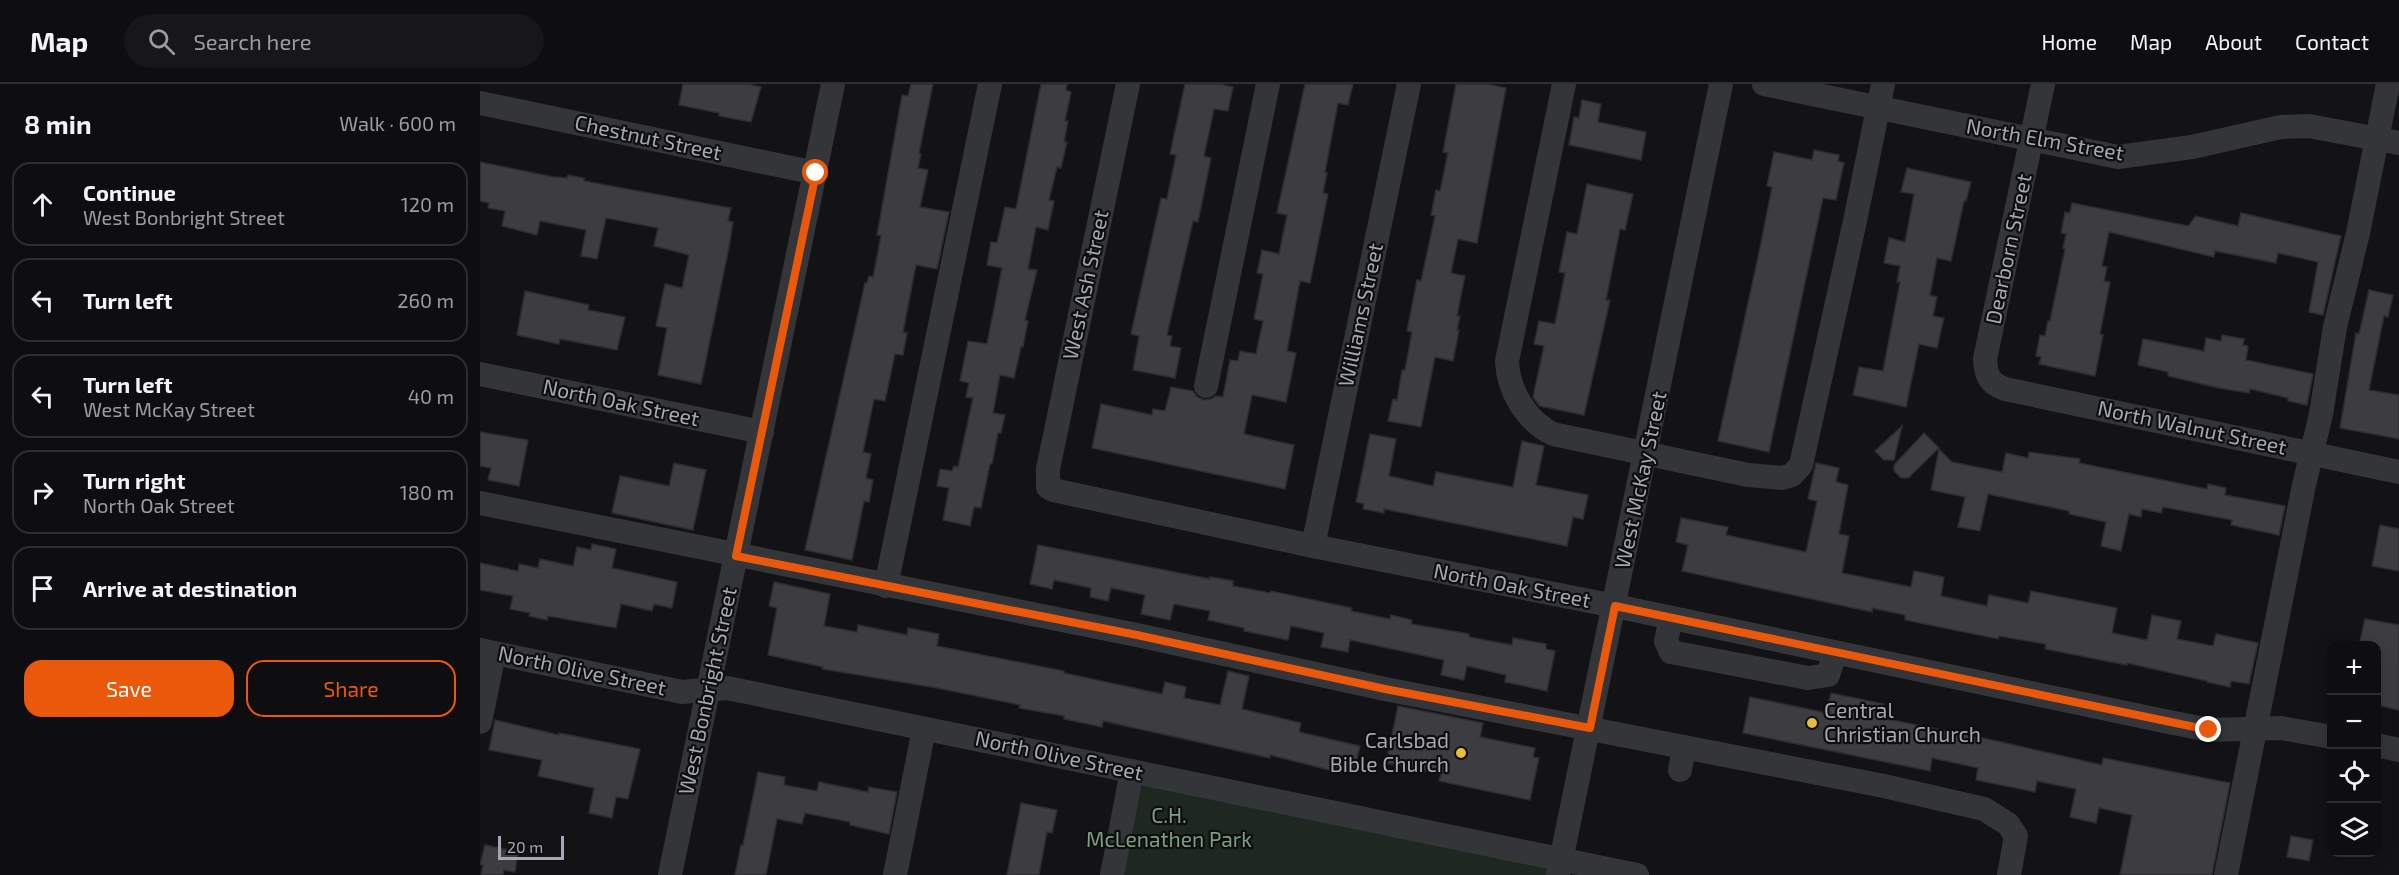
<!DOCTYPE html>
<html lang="en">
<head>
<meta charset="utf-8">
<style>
  :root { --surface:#0e0e10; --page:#171719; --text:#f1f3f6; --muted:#9b9c9f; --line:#2e2e30; --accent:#ea580c }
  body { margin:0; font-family:"Exo 2",sans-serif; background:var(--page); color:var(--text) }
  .controls { position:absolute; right:18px; bottom:18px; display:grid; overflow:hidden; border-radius:12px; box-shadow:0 3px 15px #0003 }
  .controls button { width:54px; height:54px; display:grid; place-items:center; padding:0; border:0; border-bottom:2px solid var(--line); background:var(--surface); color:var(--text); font:30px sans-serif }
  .scale { position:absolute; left:18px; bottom:15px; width:66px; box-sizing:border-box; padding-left:6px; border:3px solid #a5a8b4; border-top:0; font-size:16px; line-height:21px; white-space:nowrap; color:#a5a8b4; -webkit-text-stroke:4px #0e0e0f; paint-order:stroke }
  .stop { position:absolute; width:18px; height:18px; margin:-14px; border:4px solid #ea580c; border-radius:50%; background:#fff }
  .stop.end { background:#ea580c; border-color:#fff; box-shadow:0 2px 6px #0008 }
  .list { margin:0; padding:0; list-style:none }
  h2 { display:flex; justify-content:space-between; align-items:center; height:78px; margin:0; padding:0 24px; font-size:26px }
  h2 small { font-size:20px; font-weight:400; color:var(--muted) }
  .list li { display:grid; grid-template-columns:39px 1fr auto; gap:18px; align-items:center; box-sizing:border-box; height:84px; margin:0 12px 12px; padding:0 12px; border:2px solid var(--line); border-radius:18px }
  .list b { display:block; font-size:22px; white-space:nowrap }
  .list p { margin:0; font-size:20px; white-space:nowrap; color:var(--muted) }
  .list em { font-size:20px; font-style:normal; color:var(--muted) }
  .actions { display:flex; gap:12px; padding:18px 24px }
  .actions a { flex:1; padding:14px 0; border:2px solid var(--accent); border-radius:18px; text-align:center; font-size:21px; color:var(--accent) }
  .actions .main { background:var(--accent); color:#fff }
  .icon { flex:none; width:33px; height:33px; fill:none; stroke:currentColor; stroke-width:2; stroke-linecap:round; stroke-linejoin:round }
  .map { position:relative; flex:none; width:1919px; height:791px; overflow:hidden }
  header { display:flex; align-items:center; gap:36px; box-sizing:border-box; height:84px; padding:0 30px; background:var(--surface); border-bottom:2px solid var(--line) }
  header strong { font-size:28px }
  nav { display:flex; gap:33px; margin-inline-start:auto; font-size:21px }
  .search { width:420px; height:54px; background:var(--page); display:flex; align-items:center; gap:15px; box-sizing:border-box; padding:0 21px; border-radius:33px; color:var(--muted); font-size:22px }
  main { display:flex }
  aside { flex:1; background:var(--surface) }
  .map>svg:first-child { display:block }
</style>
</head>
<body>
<header>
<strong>Map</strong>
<div class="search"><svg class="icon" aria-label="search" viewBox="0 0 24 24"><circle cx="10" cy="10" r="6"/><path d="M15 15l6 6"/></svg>Search here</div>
<nav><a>Home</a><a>Map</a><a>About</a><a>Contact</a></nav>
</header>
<main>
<aside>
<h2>8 min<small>Walk · 600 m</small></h2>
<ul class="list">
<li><svg class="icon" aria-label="ahead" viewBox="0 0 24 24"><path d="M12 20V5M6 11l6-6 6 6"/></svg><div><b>Continue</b><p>West Bonbright Street</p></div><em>120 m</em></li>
<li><svg class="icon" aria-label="left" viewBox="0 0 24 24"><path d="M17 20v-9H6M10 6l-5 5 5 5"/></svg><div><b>Turn left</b></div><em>260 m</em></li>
<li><svg class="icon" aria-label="left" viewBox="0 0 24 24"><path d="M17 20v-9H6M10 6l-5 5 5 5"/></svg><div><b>Turn left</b><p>West McKay Street</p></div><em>40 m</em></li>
<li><svg class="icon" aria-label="right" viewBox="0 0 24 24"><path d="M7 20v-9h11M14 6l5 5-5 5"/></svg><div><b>Turn right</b><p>North Oak Street</p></div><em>180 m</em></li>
<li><svg class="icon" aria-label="arrive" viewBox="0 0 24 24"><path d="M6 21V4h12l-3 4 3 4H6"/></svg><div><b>Arrive at destination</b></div></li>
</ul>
<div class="actions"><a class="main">Save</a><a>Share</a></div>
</aside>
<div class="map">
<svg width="1919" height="791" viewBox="0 0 1919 791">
  <rect width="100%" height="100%" fill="#131315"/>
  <!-- green -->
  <polygon fill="#1f2721" points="652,687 1081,776 1078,791 632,791"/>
  <!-- building -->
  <g fill="#3d3d41" stroke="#2d2d30" stroke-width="1.5">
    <polygon points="203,0 268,0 281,3 271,38 239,32 239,29 199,21"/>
    <polygon points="431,0 453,0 439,69 441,70 438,84 448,86 440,123 469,128 457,185 436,181 423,248 427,249 423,271 415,270 405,317 394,315 383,368 391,370 386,394 393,396 389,418 384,417 372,476 325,466 385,199 387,199 389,192 393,193 401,152 397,151 422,11 428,12"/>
    <polygon points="561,0 587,0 586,6 591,8 585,37 588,37 584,58 587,58 581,84 577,83 569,116 574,117 568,146 556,143 548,185 557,186 545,236 548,237 543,263 541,263 534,294 520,291 513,329 525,331 521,349 518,349 512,380 510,380 501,424 494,423 490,442 463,436 469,404 457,402 460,385 472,387 474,382 478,383 493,314 486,313 489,299 480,297 488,257 507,260 522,184 507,181 511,158 517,159 525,123 536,125"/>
    <polygon points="705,0 740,0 753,3 748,27 734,25 724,72 731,74 718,138 713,137 687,251 692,252 690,262 701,264 695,294 653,286 659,252 651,250 681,114 687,115 696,71 690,70"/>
    <polygon points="825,0 873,0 868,21 858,19 845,88 847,89 843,109 848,110 830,199 820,197 807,267 816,269 806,318 772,311 764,350 814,361 805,405 612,364 621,320 672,331 673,325 685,327 691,303 713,307 717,313 724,316 731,315 736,312 743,313 750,276 758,277 760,267 776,270 783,237 774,235 783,190 777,189 782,166 799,170 807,131 797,129"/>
    <polygon points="976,0 1008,0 1026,4 997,159 978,155 971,189 985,192 977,232 980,232 977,246 979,246 973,277 955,273 941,343 908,337 913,315 917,316 922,286 925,286 932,248 927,247 937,196 941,197 955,132 951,131 956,106 960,107 968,69 963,68"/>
    <polygon points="1102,16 1121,20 1118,38 1166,48 1161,76 1089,61 1094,33 1099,34"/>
    <polygon points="1334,66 1359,71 1358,77 1364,79 1356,116 1343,114 1289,368 1238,357 1280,164 1292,103 1287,102 1294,68 1332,76"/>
    <polygon points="0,78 74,93 87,94 88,91 104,94 104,97 251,124 248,137 253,138 249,163 221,300 178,291 187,244 176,242 185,200 202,204 209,171 174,162 178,144 126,134 117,175 101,172 106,146 60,137 57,151 22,142 25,127 8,124 9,119 0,117"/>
    <polygon points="1427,84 1491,98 1486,117 1484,117 1471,177 1457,174 1450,211 1457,213 1453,232 1464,234 1457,264 1439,260 1426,323 1373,311 1379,283 1403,287 1420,198 1417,198 1420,182 1404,179 1409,154 1425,158 1434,110 1421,108"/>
    <polygon points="1107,100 1153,110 1145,146 1140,145 1126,216 1130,216 1104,331 1060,322 1053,313 1064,262 1054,260 1059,237 1075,240 1085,189 1079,188 1087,148 1097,150"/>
    <polygon points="1592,119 1708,142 1716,132 1758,142 1761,129 1861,152 1843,231 1829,228 1838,178 1798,169 1796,179 1735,167 1734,173 1629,148 1622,182 1627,183 1624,197 1630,198 1620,250 1623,251 1615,292 1559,280 1561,273 1556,272 1560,251 1565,252 1568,237 1570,237 1585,165 1583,164 1586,150 1581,149 1585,128 1590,129"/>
    <polygon points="1889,206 1913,211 1908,233 1904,232 1889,306 1919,311 1919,355 1860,344 1876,249 1879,250"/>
    <polygon points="45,207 109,221 108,226 145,233 137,266 80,255 79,260 37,251"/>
    <polygon points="1742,251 1764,255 1763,261 1768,262 1766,276 1833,290 1827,321 1808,317 1808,314 1770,305 1769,309 1739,304 1688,292 1688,288 1658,281 1663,255 1724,267 1726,254 1741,257"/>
    <polygon points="1422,342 1414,376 1404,376 1395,367"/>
    <polygon points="0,348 48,356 39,402 8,396 11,384 0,382"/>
    <polygon points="1444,349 1459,364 1428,394 1421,394 1414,387 1414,381"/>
    <polygon points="890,350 916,355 909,392 953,402 956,388 1033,403 1042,357 1064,362 1056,401 1108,411 1103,435 1093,433 1087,462 904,425 904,429 883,425 884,420 876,418"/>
    <polygon points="1459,365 1472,378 1522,388 1526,369 1548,374 1549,368 1600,375 1599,379 1727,405 1728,400 1746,404 1745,411 1805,422 1799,451 1751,441 1752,436 1683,423 1681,429 1662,425 1661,433 1649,430 1641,467 1621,462 1626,438 1589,430 1589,427 1508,410 1500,447 1478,443 1485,413 1451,406"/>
    <polygon points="194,379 226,386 213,446 132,429 140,392 189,402"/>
    <polygon points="1336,379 1359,384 1356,398 1368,401 1359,450 1369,452 1362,489 1431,503 1434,487 1464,493 1461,512 1507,522 1509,511 1548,519 1551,507 1637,524 1632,549 1667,556 1672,531 1701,537 1697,555 1733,562 1736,550 1778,559 1769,600 1751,597 1750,603 1727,598 1727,597 1647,579 1647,581 1565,565 1566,560 1519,552 1518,555 1425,536 1425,531 1392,524 1392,528 1202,487 1208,461 1196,458 1201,434 1248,443 1246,451 1326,468 1337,417 1328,415"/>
    <polygon points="1900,441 1919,445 1919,487 1892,482"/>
    <polygon points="112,460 136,465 132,484 197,498 192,524 174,520 172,527 141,520 136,544 68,532 67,536 49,532 50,529 30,525 33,512 0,506 0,479 38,487 39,480 58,484 60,475 93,482 97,463 111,466"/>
    <polygon points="558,461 730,495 730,493 753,497 753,502 790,509 791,507 872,524 871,527 910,535 911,531 932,536 931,540 989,550 989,553 1032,561 1033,554 1066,560 1066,565 1075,567 1067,607 1025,598 1026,591 987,582 984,596 961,591 964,576 870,556 868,568 841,563 844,549 811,542 808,556 764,547 764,544 728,536 730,527 694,520 690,536 661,530 665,511 631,504 628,517 610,513 611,504 574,496 572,505 550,500"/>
    <polygon points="294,498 350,510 344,542 377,548 378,541 427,551 428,544 459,550 457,562 584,587 584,589 682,610 685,598 706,603 704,614 740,621 748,587 769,592 762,625 821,639 819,648 880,662 874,687 861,684 861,689 790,671 790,674 623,637 622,643 584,635 584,632 539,624 540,621 457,604 342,585 343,583 288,571 297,524 289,522"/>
    <polygon points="1885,535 1919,541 1919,626 1896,621 1896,561 1879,561"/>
    <polygon points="1351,609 1404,620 1401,634 1499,653 1622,681 1623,674 1750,699 1732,791 1640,791 1652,731 1619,724 1616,739 1590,733 1596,705 1557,697 1555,708 1496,696 1498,684 1452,674 1450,687 1263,649 1270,613 1347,629"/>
    <polygon points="918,622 1003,639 1000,653 1055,664 1053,673 1059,674 1050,716 959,697 961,690 906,679"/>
    <polygon points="15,636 79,651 79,649 160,665 148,715 136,713 132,734 109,729 114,704 58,692 62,676 9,666"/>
    <polygon points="278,688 305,693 304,701 337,707 339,698 388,708 389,703 417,708 409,750 370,741 370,738 325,729 322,740 297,735 286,791 255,791 261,761 263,761"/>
    <polygon points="541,719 577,726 572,749 567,748 559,791 527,791"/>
    <polygon points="1811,752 1833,756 1829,777 1807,773"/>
    <polygon points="5,761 38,768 35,788 24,786 23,791 1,791 3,781 0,780"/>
  </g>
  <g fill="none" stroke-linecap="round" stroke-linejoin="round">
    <!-- minor -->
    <g stroke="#343539" stroke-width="24">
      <polyline points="648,0 568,385 568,403 573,406 833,462 1135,522 1684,637 1729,646 1801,644 1852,653"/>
      <path d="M1084,0l-57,277c1,29 19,60 46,73l195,41 34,3 10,-3 9,-10 54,-244 28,-137"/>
      <polyline points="1284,0 1638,73 1712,63 1801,43 1829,42 1919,59"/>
      <path d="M1563,0l-58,275c1,17 4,24 20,30l394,83"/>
      <polyline points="0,19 336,89"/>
      <polyline points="0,290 282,348"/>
      <polyline points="726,302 788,0"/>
      <polyline points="0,419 657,551 905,605 1404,702 1504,725 1528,740 1536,752 1529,791"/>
      <polyline points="833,462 929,0"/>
      <polyline points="406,502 510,0"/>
      <polyline points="1191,534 1186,557 1191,568 1328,594 1348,591 1355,569"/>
      <polyline points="0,566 202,608 247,604 1157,791"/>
      <polyline points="0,638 14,569"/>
      <polyline points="1896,661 1919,666"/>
      <polyline points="1200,686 1204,663"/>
      <polyline points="190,791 353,0"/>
      <polyline points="415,791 444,645"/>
      <polyline points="632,791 652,687"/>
      <polyline points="1078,791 1241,0"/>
      <polyline points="1746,791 1824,401 1841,330 1855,243 1878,149 1908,0"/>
    </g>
  </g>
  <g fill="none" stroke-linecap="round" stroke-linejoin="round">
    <!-- route -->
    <polyline stroke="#ea580c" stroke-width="8" points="336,89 256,472 657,551 905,605 1110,644 1135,522 1729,646"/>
  </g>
  <!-- markers -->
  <g fill="#e8be38" stroke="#0e0e0f" stroke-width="2">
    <circle cx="1332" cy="639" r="6"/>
    <circle cx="981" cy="669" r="6"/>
  </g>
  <g text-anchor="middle" stroke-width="4.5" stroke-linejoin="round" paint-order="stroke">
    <!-- street labels -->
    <g font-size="21" fill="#a5a8b4" stroke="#0e0e0f">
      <text transform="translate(168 54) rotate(12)" y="7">Chestnut Street</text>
      <text transform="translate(1565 56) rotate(10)" y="7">North Elm Street</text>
      <text transform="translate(1529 165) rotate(-78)" y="7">Dearborn Street</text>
      <text transform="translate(606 201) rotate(-78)" y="7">West Ash Street</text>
      <text transform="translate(881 231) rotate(-78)" y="7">Williams Street</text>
      <text transform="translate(141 319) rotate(12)" y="7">North Oak Street</text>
      <text transform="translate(1712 344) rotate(12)" y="7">North Walnut Street</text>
      <text transform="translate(1161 396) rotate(-78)" y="7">West McKay Street</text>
      <text transform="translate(1032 502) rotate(11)" y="7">North Oak Street</text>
      <text transform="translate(102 587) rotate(12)" y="7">North Olive Street</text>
      <text transform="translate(228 607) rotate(-78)" y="7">West Bonbright Street</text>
      <text transform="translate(579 672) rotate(12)" y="7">North Olive Street</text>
    </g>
    <!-- poi labels -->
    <g font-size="21" fill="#a5a8b4" stroke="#0e0e0f" text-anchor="start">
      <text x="1344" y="634">Central<tspan x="1344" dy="24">Christian Church</tspan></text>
      <text x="969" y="664" text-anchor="end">Carlsbad<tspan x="969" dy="24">Bible Church</tspan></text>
    </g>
    <!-- park labels -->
    <g font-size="21" fill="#7d9e82" stroke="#0e0e0f">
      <text x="689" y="739">C.H.<tspan x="689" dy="24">McLenathen Park</tspan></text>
    </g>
  </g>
</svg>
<div class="controls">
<button>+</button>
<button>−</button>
<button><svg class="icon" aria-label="locate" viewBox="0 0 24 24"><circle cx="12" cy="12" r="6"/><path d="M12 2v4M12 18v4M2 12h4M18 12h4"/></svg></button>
<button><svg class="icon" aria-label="layers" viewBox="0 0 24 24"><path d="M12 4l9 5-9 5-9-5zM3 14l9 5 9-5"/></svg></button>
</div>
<div class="scale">20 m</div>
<div class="stop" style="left:336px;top:89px"></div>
<div class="stop end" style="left:1729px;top:646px"></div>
</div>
</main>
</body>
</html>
